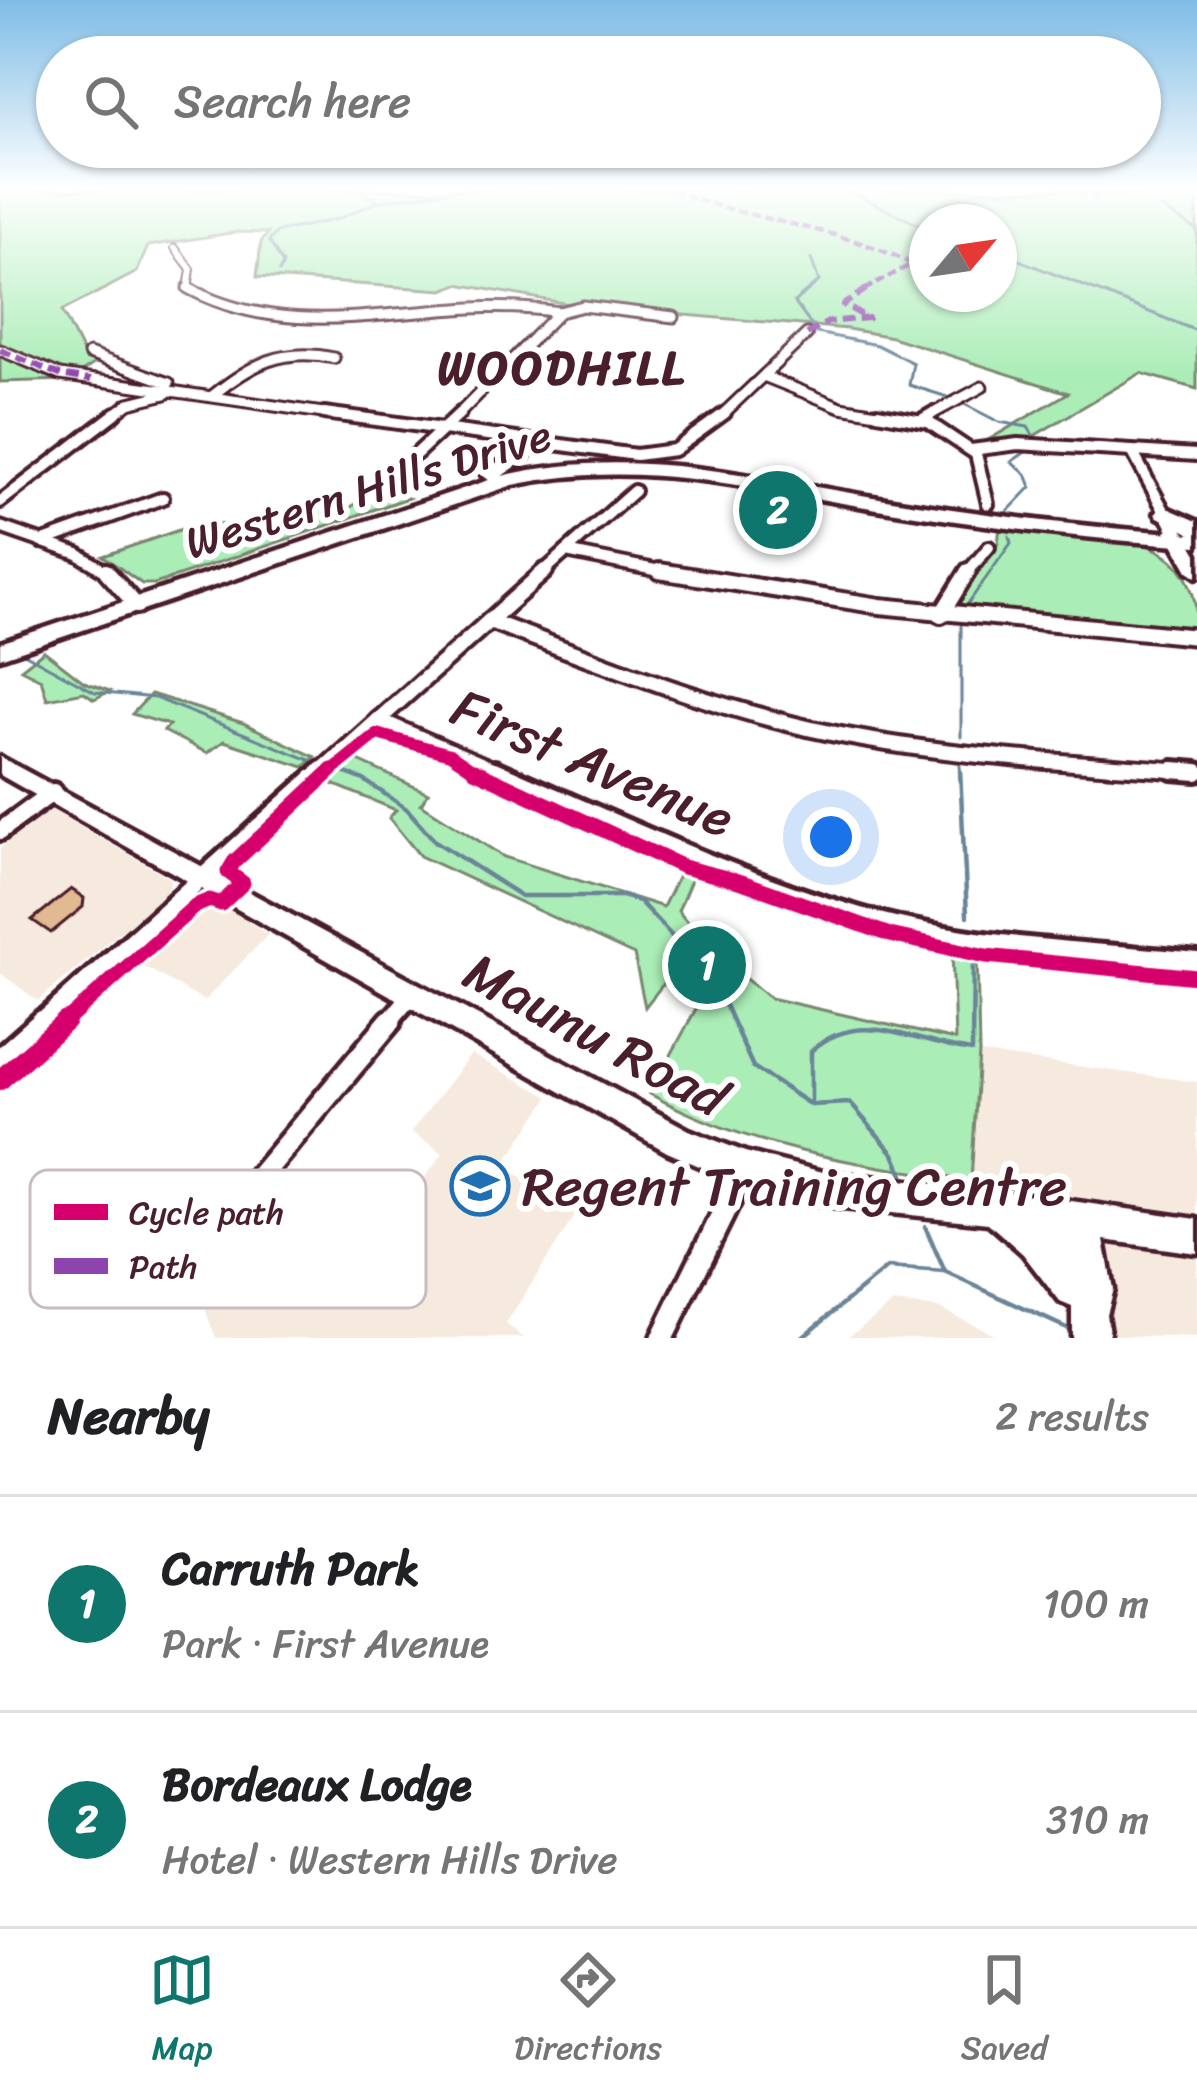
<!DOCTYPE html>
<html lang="en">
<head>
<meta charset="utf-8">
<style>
  :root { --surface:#fff; --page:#f6f6f6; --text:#202124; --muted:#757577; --line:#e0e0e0; --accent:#0f766e }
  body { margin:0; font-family:Sriracha,sans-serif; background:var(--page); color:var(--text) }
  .compass { position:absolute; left:909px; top:204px; width:108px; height:108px; border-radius:50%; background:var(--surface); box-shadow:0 3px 9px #0004; rotate:61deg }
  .you { position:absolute; left:831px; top:837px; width:42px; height:42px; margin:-30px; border:9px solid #fff; border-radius:50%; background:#1a73e8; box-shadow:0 0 0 18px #1a73e833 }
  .badge { display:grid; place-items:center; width:78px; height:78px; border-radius:50%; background:var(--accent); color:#fff; font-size:39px; font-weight:700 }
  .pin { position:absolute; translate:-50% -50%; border:6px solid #fff; box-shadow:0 3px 12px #0006 }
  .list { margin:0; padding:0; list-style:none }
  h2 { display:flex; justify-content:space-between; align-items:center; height:156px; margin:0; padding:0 48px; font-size:51px }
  h2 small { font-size:39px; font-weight:400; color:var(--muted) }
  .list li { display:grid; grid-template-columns:78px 1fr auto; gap:36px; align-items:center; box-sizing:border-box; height:216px; padding:0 48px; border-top:3px solid var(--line) }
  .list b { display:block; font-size:45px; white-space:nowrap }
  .list p { margin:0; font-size:39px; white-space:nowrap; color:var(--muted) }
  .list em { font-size:39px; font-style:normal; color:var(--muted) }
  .icon { flex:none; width:66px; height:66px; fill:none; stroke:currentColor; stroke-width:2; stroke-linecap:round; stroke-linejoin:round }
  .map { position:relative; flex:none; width:1197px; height:1338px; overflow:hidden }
  .search { position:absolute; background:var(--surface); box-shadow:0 3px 9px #0004; left:36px; right:36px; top:36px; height:132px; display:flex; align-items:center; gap:30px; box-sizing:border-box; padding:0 42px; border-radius:66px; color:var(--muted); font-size:45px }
  .sheet { height:588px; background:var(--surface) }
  nav { display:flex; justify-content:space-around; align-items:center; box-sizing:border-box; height:168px; border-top:3px solid var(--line); background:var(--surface); font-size:33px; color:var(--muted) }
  nav a { display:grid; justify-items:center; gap:6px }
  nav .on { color:var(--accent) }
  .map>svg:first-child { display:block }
</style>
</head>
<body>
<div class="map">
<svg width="1197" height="1338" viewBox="0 0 1197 1338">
  <rect width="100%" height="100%" fill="#fff"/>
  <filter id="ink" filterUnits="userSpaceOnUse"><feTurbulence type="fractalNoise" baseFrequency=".00833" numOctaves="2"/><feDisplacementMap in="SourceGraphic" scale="24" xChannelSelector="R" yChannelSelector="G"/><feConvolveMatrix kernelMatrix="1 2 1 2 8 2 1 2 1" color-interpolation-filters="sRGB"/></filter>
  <g filter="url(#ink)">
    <!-- built -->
    <g fill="#f6eade">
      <polygon points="51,810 170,878 169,891 38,1001 0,973 0,848"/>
      <polygon points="221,903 268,935 204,1001 138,963 199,907"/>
      <polygon points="979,1053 1197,1082 1197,1214 971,1181"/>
      <polygon points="471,1054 549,1097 502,1167 581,1206 506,1324 524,1338 216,1338 196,1286 240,1226 337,1298 443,1153 411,1132"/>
      <polygon points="1096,1223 1197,1237 1197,1338 1107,1335"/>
      <polygon points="893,1303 939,1308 1002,1338 846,1338"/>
    </g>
    <!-- green -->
    <g fill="#aaedb6" stroke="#7a8670" stroke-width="3" fill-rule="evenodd">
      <path d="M0,190h1197v199l-56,-16 -114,67 -37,-1 78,-46 -176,-56 -44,-8 -268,-23 -122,-22 -15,6 -186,-13 4,-35 7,-9 -31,-1 -89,14 -11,26 -75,39 21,42 14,9 -28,18 -69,2zM927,222h72v72h-72z"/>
      <polygon points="380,490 408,498 155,584 142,584 103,556 205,521 227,526 252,523 312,505 342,512"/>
      <path d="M1000,527c81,13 197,-13 197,100l-218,-16 -22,-6 41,-62z"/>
      <polygon points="44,651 84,682 110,691 94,699 84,692 47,699 41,679 21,669"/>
      <polygon points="151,694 243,723 315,757 304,767 224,741 207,753 164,731 169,725 132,714"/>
      <path d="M354,759l74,34 -7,11 83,53 159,50 18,-37 12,5 -15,36 37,44 55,43 185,42 -3,-88 25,4 2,97 -8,128c-112,-17 -221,-31 -321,-87l54,-100 -22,-34 -37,47 -11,-52 -214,-99 -31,-38 7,-8 -68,-28z"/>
    </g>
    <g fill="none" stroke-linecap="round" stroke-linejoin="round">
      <!-- stream-far1 -->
      <g stroke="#6a8498" stroke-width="3">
        <polyline points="358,190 378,201"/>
        <polyline points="847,190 927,229"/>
        <polyline points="1160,207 1197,230"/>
        <polyline points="999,252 1197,331"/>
        <polyline points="811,259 819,281 794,302 817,333 877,345 913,363 909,385 951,398"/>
        <polyline points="279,272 283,264 269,241 277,232 338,219 379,201 453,190"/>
        <polyline points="964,404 999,422 1028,427 1036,440"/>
        <polyline points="1006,513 1031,487 1026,474 1011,462 1027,451"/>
        <polyline points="964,609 1011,543 1009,536"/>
        <polyline points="961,626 961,737"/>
        <polyline points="24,653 95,692 155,698 317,763"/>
        <polyline points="960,765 960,773"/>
        <polyline points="332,768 346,773"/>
      </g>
      <!-- stream -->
      <g stroke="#6a8498" stroke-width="4.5">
        <polyline points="338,770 364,780 407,809 435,841 521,896 622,896 639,901 714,981 753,1067 811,1105 850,1103 894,1154 903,1175"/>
        <polyline points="960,770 967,916"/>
        <path d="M811,1105v-54c50,-45 103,-7 161,0l1,-93"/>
        <polyline points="925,1226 945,1272"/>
        <polyline points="801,1338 887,1268 945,1272 1073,1331"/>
      </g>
    </g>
    <!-- building -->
    <polygon fill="#e1b992" stroke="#4a1f2b" stroke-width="3" points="71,889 84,898 83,907 51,933 32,920"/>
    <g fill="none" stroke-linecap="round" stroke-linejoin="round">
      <defs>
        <polyline id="minor-far5" points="175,248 191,269 188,289 193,291"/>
        <g id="minor-far4">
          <path d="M188,288c117,64 248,3 371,24"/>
          <polyline points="0,350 60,375 344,416"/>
          <polyline points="89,354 169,383"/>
          <polyline points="766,377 841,407 895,416"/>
          <path d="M212,396c39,-32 71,-49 122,-38"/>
          <polyline points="112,416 129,403 166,394"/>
          <polyline points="457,416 559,312 583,306 674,317"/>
          <polyline points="721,416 807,334"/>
          <polyline points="928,416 982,387"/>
        </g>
        <g id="minor-far3">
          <polyline points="324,413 636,455 674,450 725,413"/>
          <polyline points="877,413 928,422 976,454 988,504"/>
          <polyline points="921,420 933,413"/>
          <polyline points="971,450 1018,444 1197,455"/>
          <polyline points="1132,451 1175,531"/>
          <polyline points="381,487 460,413"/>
          <polyline points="0,502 116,413"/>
          <polyline points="0,527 78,554 110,574"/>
          <polyline points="41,542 163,498"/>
          <polyline points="566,552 675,574"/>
          <polyline points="541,574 634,491"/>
          <polyline points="966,574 989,547"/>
        </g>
        <g id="minor-far2">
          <polyline points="106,571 137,606"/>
          <polyline points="659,571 880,606 1197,637"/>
          <polyline points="941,615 968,571"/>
          <path d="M489,621c106,39 212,83 323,108 126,28 257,33 385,43"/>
          <polyline points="378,720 501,773"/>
          <polyline points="319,773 545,571"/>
        </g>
        <g id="minor-far1">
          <path d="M494,770c115,50 229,104 349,141 112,36 237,38 354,50"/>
          <polyline points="1173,770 1197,772"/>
          <polyline points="0,831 53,792"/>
          <polyline points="39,1024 322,770"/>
          <polyline points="387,1024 413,993"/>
        </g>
        <g id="minor">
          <polyline points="0,1059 43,1021"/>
          <polyline points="206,1232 252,1186 390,1021"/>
          <polyline points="662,1338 745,1169"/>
        </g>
        <g id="secondary">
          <polygon points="1175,526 1181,527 1197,554 1197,577 1188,571 1166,531"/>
          <polygon points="0,757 689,1130 745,1152 823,1172 994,1190 1197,1219 1197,1253 1104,1240 1113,1289 1106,1314 1110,1338 1072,1338 1072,1307 1060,1302 1023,1254 988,1223 823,1206 745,1186 667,1152 0,775"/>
        </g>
        <path id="trunk" d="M527,437l9,5 -9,17 -25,17c126,-30 246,0 371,21 106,17 211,31 318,37l-33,-17 -3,-4 10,-6 32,14v25c-107,-6 -214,-20 -320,-37 -122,-20 -240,-51 -364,-24l-513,173v-15l489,-163 -7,-5 2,-4 29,-19 8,-14z"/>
      </defs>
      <!-- minor-far5 casing -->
      <use href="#minor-far5" stroke="#4a1f2b" stroke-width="10"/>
      <!-- minor-far4 casing -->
      <use href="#minor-far4" stroke="#4a1f2b" stroke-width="15"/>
      <!-- minor-far3 casing -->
      <use href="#minor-far3" stroke="#4a1f2b" stroke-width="18"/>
      <!-- minor-far2 casing -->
      <use href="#minor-far2" stroke="#4a1f2b" stroke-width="22"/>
      <!-- minor-far1 casing -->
      <use href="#minor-far1" stroke="#4a1f2b" stroke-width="26"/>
      <!-- minor casing -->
      <use href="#minor" stroke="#4a1f2b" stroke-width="30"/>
      <!-- secondary casing -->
      <use href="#secondary" stroke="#4a1f2b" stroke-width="9"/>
      <!-- trunk casing -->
      <use href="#trunk" stroke="#4a1f2b" stroke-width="9"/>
      <!-- minor-far5 -->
      <use href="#minor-far5" stroke="#fff" stroke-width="6"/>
      <!-- minor-far4 -->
      <use href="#minor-far4" stroke="#fff" stroke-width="9"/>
      <!-- minor-far3 -->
      <use href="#minor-far3" stroke="#fff" stroke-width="10"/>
      <!-- minor-far2 -->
      <use href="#minor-far2" stroke="#fff" stroke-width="14"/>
      <!-- minor-far1 -->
      <use href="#minor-far1" stroke="#fff" stroke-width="16"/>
      <!-- minor -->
      <use href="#minor" stroke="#fff" stroke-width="21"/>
      <!-- secondary -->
      <use href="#secondary" fill="#fff" fill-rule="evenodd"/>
      <!-- trunk -->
      <use href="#trunk" fill="#fff" fill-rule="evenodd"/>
      <!-- quiet-far1 -->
      <g stroke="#8e44ad" stroke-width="4.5" stroke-dasharray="9 4.5" stroke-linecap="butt">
        <path d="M672,190c78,32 164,35 240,74l-50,27"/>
        <polyline points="1064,190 1091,195 1197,194"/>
      </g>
      <!-- quiet -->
      <g stroke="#8e44ad" stroke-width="6" stroke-dasharray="12 6" stroke-linecap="butt">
        <polyline points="807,334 828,322 868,318 843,305 868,288"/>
        <polyline points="0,350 60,375 91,380"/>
      </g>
      <defs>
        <polyline id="cycleway-far2" points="329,773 377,734 450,754 478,773"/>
        <g id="cycleway-far1">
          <polyline points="474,770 683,867 742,882 890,935 986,956 1197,977"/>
          <polyline points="63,1024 195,906 210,900 221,904 243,883 228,872 234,862 332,770"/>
        </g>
        <polyline id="cycleway" points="0,1080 66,1021"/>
      </defs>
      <!-- cycleway-far2 casing -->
      <use href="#cycleway-far2" stroke="#fff" stroke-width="20"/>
      <!-- cycleway-far1 casing -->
      <use href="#cycleway-far1" stroke="#fff" stroke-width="22"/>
      <!-- cycleway casing -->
      <use href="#cycleway" stroke="#fff" stroke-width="27"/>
      <!-- cycleway-far2 -->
      <use href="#cycleway-far2" stroke="#d6006c" stroke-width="12"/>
      <!-- cycleway-far1 -->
      <use href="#cycleway-far1" stroke="#d6006c" stroke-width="15"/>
      <!-- cycleway -->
      <use href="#cycleway" stroke="#d6006c" stroke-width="20"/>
    </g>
  </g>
  <!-- sky -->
  <linearGradient id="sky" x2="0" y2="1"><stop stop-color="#7ebce5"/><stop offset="0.5" stop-color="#fff"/><stop offset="1" stop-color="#fff" stop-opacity="0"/></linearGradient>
  <rect width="1197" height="377" fill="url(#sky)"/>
  <!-- icons -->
  <defs>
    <symbol id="university-ring" viewBox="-11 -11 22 22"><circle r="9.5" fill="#fff" stroke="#1f6fb2" stroke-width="1.5"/><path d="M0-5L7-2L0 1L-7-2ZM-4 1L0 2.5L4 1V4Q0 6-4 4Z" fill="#1f6fb2"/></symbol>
  </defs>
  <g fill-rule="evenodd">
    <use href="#university-ring" x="447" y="1153" width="66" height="66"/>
  </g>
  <g text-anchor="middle" stroke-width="12" stroke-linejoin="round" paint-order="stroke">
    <!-- street labels -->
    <g font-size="45" fill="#4a1f2b" stroke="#fff">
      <text transform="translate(368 488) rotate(-17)" y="16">Western Hills Drive</text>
    </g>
    <!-- far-district labels -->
    <g font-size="48" font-weight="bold" letter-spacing="3" fill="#4a1f2b" stroke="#fff">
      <text x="562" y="384">WOODHILL</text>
    </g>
    <!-- near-street labels -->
    <g font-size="54" fill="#4a1f2b" stroke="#fff">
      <text transform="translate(593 762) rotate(23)" y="19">First Avenue</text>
      <text transform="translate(596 1034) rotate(28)" y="19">Maunu Road</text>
    </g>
    <!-- near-poi labels -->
    <g font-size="54" fill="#4a1f2b" stroke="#fff" text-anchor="start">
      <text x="522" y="1205">Regent Training Centre</text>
    </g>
  </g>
  <!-- legend -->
  <rect x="30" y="1170" width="396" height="138" rx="18" fill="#fff" stroke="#c9bcbf" stroke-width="3"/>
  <rect x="54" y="1204" width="54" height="16" fill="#d6006c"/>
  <rect x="54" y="1258" width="54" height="16" fill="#8e44ad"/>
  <g font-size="33" fill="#4a1f2b">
    <text x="129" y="1224">Cycle path</text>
    <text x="129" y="1278">Path</text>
  </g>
</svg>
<svg class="compass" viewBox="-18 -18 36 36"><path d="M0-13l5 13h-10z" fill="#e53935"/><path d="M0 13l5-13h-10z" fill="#757577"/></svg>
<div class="you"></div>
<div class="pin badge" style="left:707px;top:965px">1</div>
<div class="pin badge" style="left:778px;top:510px">2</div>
<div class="search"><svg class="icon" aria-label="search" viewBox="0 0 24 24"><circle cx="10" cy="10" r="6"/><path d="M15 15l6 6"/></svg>Search here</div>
</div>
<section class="sheet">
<h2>Nearby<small>2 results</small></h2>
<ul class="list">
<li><span class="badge">1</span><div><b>Carruth Park</b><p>Park · First Avenue</p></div><em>100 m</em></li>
<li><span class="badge">2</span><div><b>Bordeaux Lodge</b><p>Hotel · Western Hills Drive</p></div><em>310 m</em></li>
</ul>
</section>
<nav>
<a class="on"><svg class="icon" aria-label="map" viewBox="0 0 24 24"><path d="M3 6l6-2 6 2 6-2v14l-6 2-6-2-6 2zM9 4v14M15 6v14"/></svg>Map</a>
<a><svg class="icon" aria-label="directions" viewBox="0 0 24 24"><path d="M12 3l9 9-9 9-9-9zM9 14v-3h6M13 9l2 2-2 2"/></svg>Directions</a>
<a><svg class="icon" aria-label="saved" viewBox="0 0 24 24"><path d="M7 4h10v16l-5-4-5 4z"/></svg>Saved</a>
</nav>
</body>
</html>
